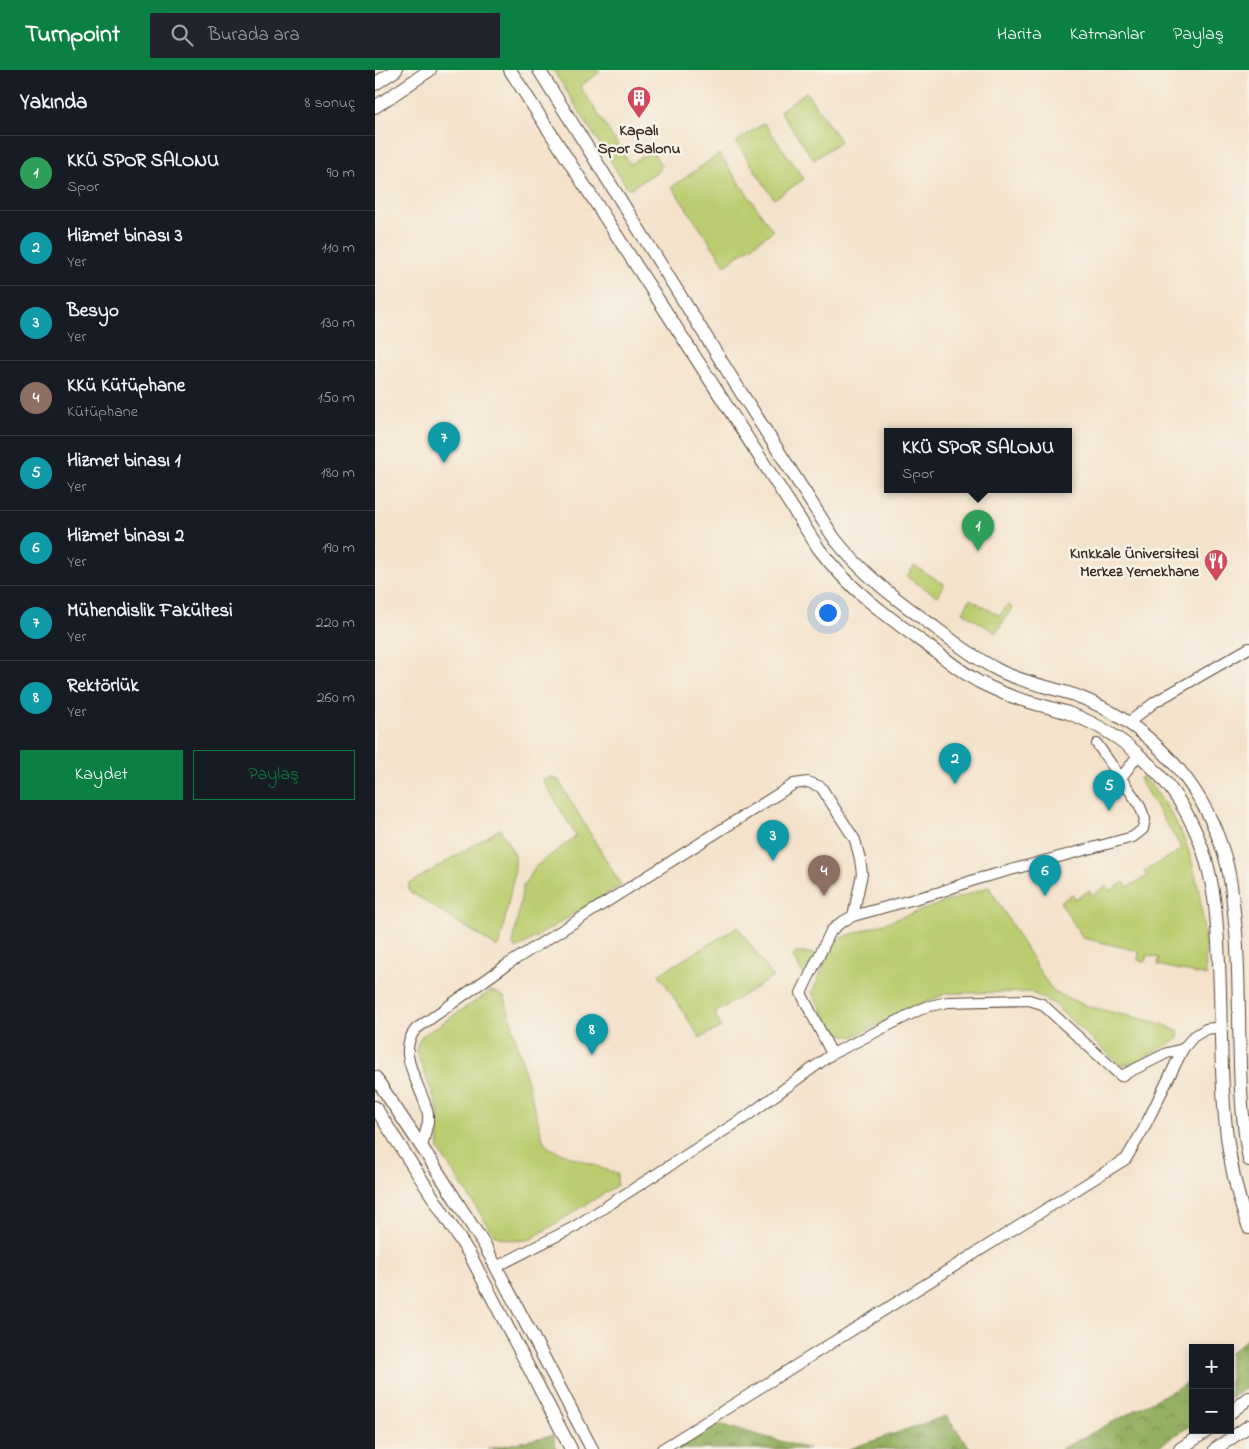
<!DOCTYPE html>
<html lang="tr">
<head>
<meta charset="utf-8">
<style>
  :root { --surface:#171b24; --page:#20242c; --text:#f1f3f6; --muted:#9ea1a6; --line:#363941; --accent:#0b8043 }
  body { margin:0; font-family:"Indie Flower",sans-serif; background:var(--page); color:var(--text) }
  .controls { position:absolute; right:15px; bottom:15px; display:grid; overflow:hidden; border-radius:0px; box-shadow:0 2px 8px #0003 }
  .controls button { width:45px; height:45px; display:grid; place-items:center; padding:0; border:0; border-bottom:1px solid var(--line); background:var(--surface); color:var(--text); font:25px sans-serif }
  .you { position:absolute; left:452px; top:542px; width:18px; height:18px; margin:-12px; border:4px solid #fff; border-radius:50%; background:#1a73e8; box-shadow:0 0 0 8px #1a73e833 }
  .badge { display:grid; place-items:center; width:32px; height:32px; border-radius:50%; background:var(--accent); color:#fff; font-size:16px; font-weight:700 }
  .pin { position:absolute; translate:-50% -41px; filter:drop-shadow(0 1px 2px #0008) }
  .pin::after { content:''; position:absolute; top:26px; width:18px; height:15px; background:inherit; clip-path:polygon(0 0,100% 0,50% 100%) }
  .popup { position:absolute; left:509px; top:358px; width:188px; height:65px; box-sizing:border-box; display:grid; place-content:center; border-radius:0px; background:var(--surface); filter:drop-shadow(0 1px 4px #0005); font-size:16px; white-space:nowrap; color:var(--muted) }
  .popup b { font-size:19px; color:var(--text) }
  .popup::after { content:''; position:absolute; left:50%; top:100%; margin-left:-10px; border:10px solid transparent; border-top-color:var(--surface) }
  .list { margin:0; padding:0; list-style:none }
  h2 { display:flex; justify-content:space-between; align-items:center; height:65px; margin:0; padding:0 20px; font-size:21px }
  h2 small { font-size:16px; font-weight:400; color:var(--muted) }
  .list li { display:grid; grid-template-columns:32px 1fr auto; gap:15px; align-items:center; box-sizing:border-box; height:75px; padding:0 20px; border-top:1px solid var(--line) }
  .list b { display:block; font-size:19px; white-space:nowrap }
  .list p { margin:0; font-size:16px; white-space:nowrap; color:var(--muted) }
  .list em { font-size:16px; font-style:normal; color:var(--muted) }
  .actions { display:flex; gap:10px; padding:15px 20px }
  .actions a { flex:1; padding:11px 0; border:1px solid var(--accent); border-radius:0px; text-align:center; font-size:18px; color:var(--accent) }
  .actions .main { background:var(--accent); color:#fff }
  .icon { flex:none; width:28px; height:28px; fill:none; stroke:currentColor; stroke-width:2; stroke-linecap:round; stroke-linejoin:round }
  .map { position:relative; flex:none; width:874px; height:1379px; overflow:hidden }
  header { display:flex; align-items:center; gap:30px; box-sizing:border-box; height:70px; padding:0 25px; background:var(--accent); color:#fff }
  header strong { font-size:24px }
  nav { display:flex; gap:28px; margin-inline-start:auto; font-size:18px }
  .search { width:350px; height:45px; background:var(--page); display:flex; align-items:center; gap:12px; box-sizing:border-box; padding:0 18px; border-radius:0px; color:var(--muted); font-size:19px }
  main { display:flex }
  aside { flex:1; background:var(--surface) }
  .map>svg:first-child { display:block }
</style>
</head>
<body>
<header>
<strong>Turnpoint</strong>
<div class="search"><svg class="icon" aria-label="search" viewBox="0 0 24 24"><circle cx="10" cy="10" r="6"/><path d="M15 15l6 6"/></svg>Burada ara</div>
<nav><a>Harita</a><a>Katmanlar</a><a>Paylaş</a></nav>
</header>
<main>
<aside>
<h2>Yakında<small>8 sonuç</small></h2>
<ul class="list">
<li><span class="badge" style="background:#2e9e5b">1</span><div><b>KKÜ SPOR SALONU</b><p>Spor</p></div><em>90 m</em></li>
<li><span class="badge" style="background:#0f9aa8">2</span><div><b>Hizmet binası 3</b><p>Yer</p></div><em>110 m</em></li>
<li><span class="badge" style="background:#0f9aa8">3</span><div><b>Besyo</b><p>Yer</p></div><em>130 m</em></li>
<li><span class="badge" style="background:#8d6e63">4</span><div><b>KKü Kütüphane</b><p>Kütüphane</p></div><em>150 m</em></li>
<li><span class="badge" style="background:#0f9aa8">5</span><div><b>Hizmet binası 1</b><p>Yer</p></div><em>180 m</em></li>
<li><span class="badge" style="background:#0f9aa8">6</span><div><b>Hizmet binası 2</b><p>Yer</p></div><em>190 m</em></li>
<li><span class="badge" style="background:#0f9aa8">7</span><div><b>Mühendislik Fakültesi</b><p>Yer</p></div><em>220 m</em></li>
<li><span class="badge" style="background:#0f9aa8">8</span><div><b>Rektörlük</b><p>Yer</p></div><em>260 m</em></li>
</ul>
<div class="actions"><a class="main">Kaydet</a><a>Paylaş</a></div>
</aside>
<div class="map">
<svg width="874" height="1379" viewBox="0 0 874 1379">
  <defs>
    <pattern id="forest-crowns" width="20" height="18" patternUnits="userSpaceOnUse" patternTransform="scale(1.25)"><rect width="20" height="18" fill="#94b062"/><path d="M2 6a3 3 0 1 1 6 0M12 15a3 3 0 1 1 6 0" fill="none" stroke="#7a8f50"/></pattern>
  </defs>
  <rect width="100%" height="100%" fill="#f7f3e8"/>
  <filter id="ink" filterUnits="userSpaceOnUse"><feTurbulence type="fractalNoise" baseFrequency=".02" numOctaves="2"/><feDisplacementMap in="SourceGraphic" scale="10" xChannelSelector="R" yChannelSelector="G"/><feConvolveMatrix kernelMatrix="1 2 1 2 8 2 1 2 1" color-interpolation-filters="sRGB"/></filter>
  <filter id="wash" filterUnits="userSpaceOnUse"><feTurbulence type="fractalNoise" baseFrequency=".0096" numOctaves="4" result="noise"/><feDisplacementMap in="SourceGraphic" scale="20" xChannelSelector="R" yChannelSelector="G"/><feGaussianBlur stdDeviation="1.12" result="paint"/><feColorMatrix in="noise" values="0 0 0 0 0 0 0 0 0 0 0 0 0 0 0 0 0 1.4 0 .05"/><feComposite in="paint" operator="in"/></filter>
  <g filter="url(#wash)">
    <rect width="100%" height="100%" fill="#f4e2cb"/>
    <!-- grass -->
    <g fill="#bbcd70" stroke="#7b7c47">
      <polygon points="178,0 224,0 225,2 205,16 255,94 277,81 286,95 285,100 256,118 252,117"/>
      <polygon points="431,22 465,71 439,90 405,41"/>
      <polygon points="389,53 429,109 399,129 361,72"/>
      <polygon points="344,84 398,161 350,195 297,117"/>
      <polygon points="539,496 569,514 562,526 532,507"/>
      <polygon points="595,529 625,546 632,535 637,538 621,563 588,542"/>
      <polygon points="174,707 183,710 246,815 143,878 140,878 138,875 148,816 160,797 201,766 168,710"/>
      <path d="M768,707c54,56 61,124 63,199l-48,-11 1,-7 -12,-3 -2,7 -7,-2 1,-9 -56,-13 -23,-36 12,-7 3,4 14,-8 4,4 14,-9 3,5 14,-9 4,5 19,-11 -3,-4 38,-23 -43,-70z"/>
      <polygon points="125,759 140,785 140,799 125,874 122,877 34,821 34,814"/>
      <polygon points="614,817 668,907 679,922 715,937 788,954 804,962 802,970 759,993 745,995 677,933 655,922 572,923 534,939 478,967 460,962 437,923 460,870"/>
      <polygon points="363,857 398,907 340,943 346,957 325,968 284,904"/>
      <polygon points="421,883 438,883 440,886 432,910 418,887"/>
      <path d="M116,921l7,2 7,5 38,142 6,8 68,26v11l-86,54c-13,3 -25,1 -37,-4l-55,-85 -1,-42 -22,-57 2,-8 4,-7z"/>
    </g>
    <!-- forest -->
    <g fill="url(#forest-crowns)" stroke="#686d40">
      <polygon points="874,1267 874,1316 855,1328 855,1283"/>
      <polygon points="818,1310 818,1354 779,1379 686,1379"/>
      <polygon points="571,1346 596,1379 474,1379"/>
      <polygon points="340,1353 434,1379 302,1379"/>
      <polygon points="178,1365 182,1379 113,1379"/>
    </g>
  </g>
  <g filter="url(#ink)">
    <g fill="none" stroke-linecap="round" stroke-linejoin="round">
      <defs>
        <g id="minor">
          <polyline points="753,653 780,632 874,578"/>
          <polyline points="746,708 763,685"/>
          <polyline points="457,984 426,923 456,861 465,853 478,846 565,822 602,809 758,767 768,759 770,749 764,734 722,674"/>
          <path d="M47,1077l6,-25v-8c-5,-27 -34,-60 -12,-85l92,-65 286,-180 14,-2 13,5 34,53 5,19 2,15 -9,42"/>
          <polyline points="121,1197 199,1157 372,1046 457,984 550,937 573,932 654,930 667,934 746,1006 792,983 808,979"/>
          <polyline points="287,1379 751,1089 768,1060 808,979 818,967 831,959 846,957"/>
        </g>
        <g id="tertiary">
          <path d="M135,0l309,479c30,40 69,68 109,97 17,12 33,26 51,36 16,8 32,15 50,20 14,4 28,7 42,12 53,20 98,61 122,112 25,51 25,110 27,165 2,81 0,161 29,237"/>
          <path d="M164,0l196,313 99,155c28,36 63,62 99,88 21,16 42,32 65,44 25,13 53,17 79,26 69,26 124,84 146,155 9,26 10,54 13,81 6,76 -1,153 13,228"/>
          <polyline points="0,14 21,0"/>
          <polyline points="0,37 55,0"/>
          <polyline points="0,1007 56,1091 110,1176 217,1379"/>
          <polyline points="0,1037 95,1185 196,1379"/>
          <polyline points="855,1343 874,1328"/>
          <polyline points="805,1379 833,1360"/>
          <polyline points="840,1379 874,1356"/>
        </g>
      </defs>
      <!-- minor casing -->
      <use href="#minor" stroke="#574638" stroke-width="12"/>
      <!-- tertiary casing -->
      <use href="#tertiary" stroke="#574638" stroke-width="14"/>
      <!-- minor -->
      <use href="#minor" stroke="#fff" stroke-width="10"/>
      <!-- tertiary -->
      <use href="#tertiary" stroke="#fff" stroke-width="12"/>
    </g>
  </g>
  <!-- icons -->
  <defs>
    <symbol id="building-pin" viewBox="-11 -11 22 30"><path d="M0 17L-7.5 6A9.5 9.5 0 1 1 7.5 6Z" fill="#d1495b" stroke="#f7f3e8"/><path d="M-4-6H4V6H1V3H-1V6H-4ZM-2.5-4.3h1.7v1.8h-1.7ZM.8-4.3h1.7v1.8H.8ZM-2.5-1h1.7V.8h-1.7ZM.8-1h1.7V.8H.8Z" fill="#fff"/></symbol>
    <symbol id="restaurant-pin" viewBox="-11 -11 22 30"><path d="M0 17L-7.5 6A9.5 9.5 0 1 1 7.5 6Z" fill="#d1495b" stroke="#f7f3e8"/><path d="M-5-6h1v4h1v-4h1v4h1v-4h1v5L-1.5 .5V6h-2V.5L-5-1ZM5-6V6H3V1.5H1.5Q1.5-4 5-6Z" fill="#fff"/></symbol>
  </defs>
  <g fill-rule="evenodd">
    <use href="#building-pin" x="250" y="14" width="28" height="38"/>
    <use href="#restaurant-pin" x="827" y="477" width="28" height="38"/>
  </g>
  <g text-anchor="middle" stroke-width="5" stroke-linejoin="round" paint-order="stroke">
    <!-- poi labels -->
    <g font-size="16" font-weight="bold" fill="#3b2a1e" stroke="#f7f3e8">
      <text x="264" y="65">Kapalı<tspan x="264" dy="18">Spor Salonu</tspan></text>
      <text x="824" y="488" text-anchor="end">Kırıkkale Üniversitesi<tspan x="824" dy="18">Merkez Yemekhane</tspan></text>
    </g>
  </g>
</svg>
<div class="controls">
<button>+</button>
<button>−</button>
</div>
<div class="you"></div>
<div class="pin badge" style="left:603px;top:481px;background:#2e9e5b">1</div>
<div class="popup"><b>KKÜ SPOR SALONU</b>Spor</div>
<div class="pin badge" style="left:580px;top:714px;background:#0f9aa8">2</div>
<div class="pin badge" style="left:398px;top:791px;background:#0f9aa8">3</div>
<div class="pin badge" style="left:449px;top:826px;background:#8d6e63">4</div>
<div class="pin badge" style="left:734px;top:741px;background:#0f9aa8">5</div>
<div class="pin badge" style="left:670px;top:826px;background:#0f9aa8">6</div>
<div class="pin badge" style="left:69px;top:393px;background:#0f9aa8">7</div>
<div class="pin badge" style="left:217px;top:985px;background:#0f9aa8">8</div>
</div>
</main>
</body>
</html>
